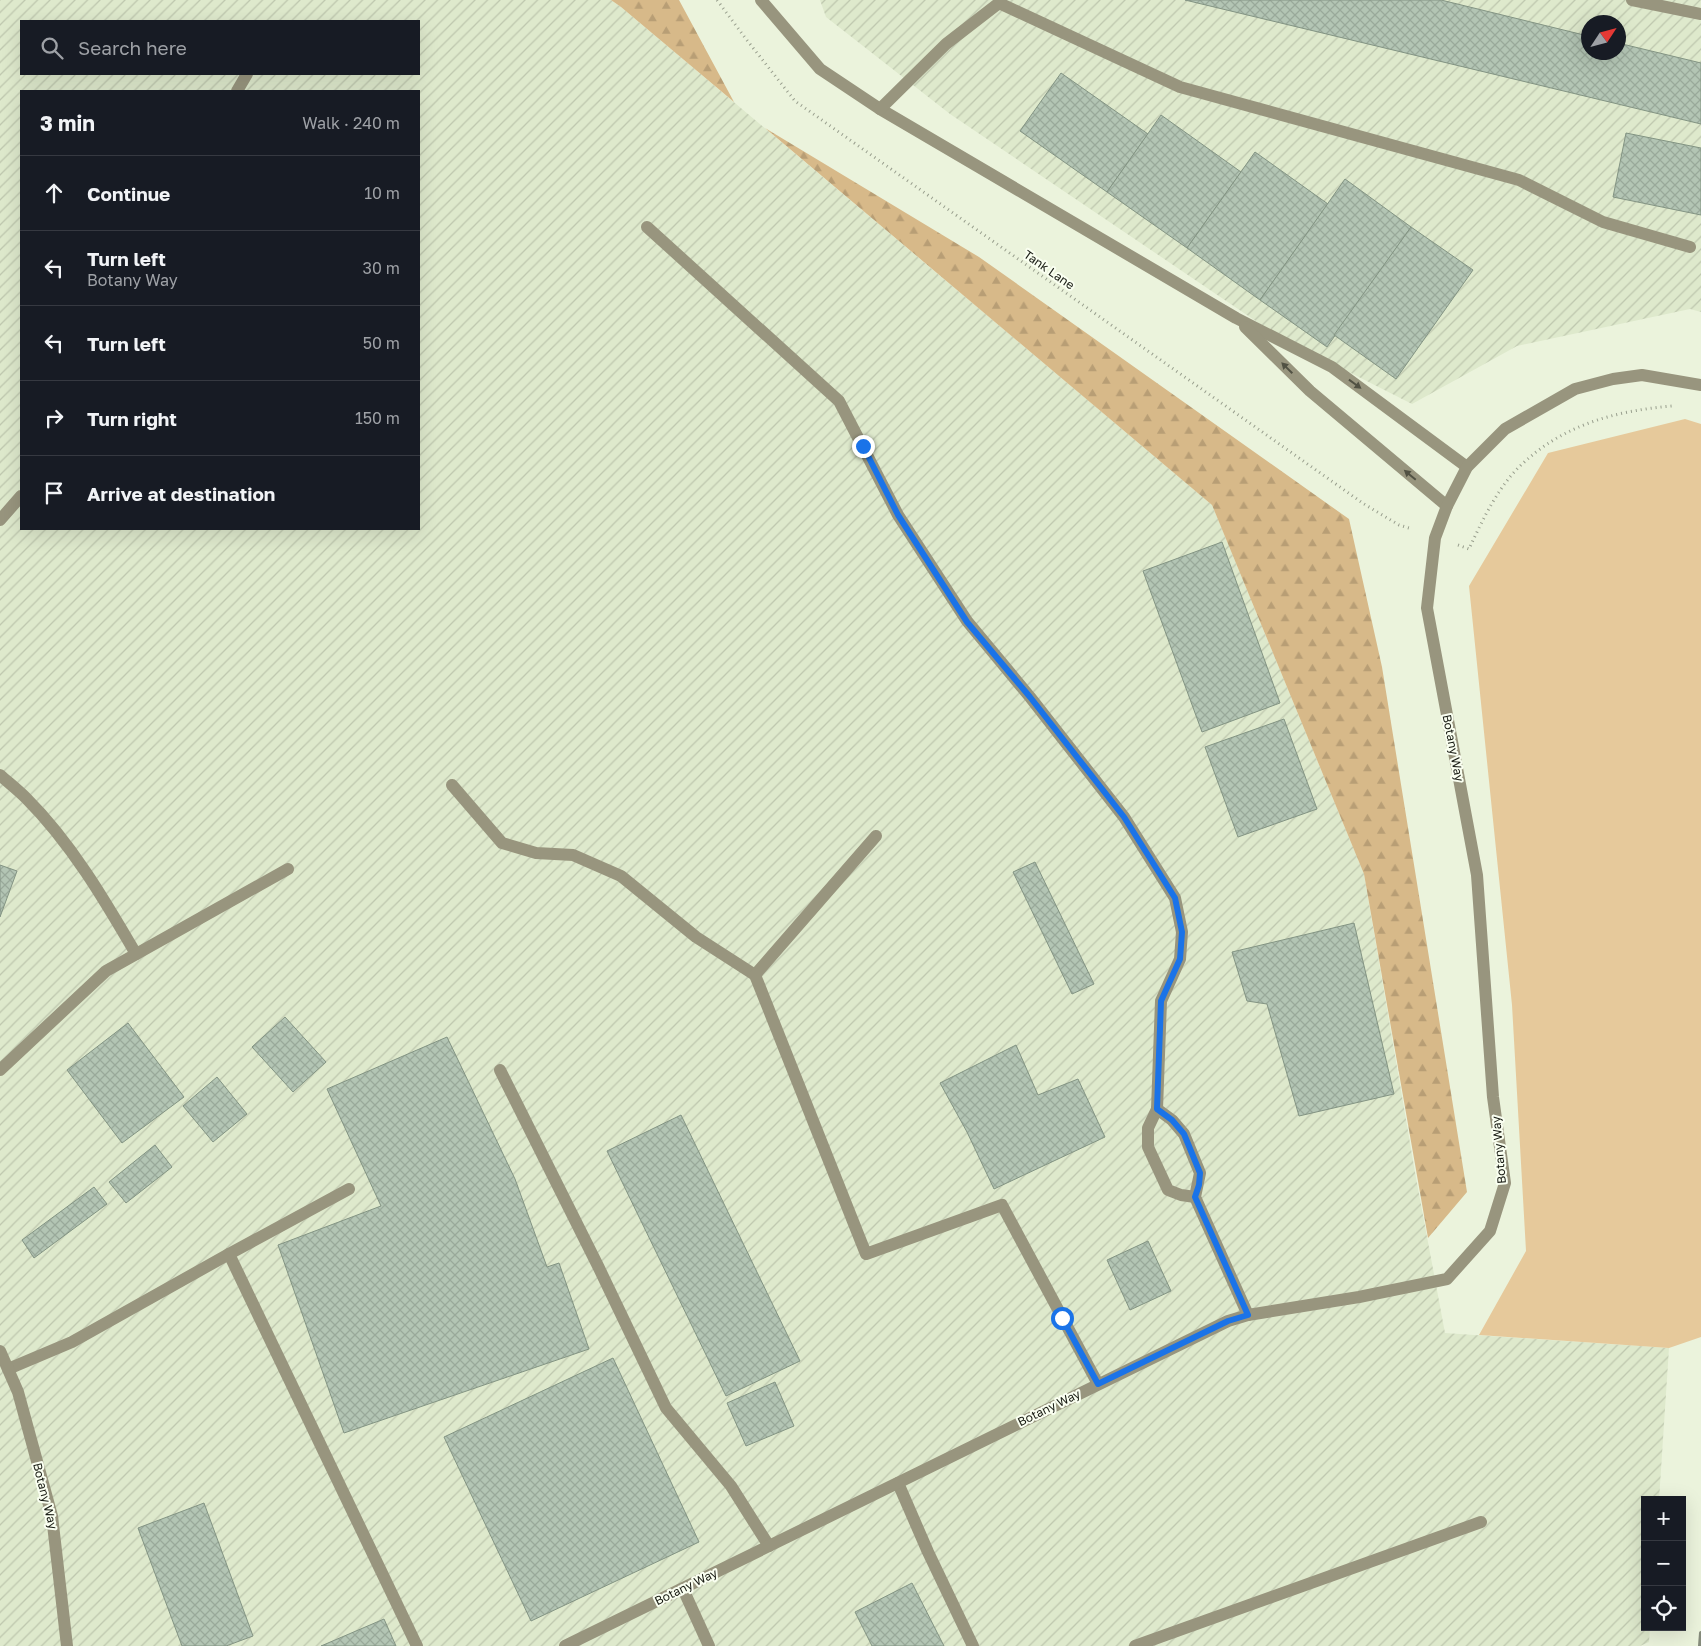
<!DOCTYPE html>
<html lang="en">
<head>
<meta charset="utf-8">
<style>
  :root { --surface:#171b24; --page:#242831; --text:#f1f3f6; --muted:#9ea1a6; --line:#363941 }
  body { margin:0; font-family:"Golos Text",sans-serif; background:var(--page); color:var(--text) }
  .controls { position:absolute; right:15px; bottom:15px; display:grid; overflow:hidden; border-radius:0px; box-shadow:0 5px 20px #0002 }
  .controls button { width:45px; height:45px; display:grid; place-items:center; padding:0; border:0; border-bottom:1px solid var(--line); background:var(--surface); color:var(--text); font:25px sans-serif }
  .compass { position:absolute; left:1581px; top:15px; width:45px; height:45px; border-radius:50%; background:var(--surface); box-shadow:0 5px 20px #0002; rotate:54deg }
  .stop { position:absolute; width:15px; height:15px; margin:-11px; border:4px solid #1a73e8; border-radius:50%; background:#fff }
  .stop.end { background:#1a73e8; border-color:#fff; box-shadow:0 1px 5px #0008 }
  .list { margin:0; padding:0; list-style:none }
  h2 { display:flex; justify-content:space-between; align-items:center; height:65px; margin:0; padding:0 20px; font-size:21px }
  h2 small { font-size:16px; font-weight:400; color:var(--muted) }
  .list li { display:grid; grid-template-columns:32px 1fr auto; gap:15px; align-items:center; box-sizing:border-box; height:75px; padding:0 20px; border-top:1px solid var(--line) }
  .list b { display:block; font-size:19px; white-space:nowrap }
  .list p { margin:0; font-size:16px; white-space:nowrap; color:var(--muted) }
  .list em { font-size:16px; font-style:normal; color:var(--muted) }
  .icon { flex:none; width:28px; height:28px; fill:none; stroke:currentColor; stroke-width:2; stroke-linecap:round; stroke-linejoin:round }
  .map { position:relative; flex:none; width:1701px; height:1646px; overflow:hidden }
  .search { position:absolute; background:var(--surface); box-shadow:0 5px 20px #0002; left:20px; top:20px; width:400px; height:55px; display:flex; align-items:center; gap:12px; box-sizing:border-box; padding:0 18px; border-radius:0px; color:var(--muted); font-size:19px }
  .panel { position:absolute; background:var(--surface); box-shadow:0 5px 20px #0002; left:20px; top:90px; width:400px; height:440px; border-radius:0px }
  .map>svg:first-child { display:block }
</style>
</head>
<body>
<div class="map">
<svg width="1701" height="1646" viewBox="0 0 1701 1646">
  <defs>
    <pattern id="industrial-furrows" width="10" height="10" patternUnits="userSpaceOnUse" patternTransform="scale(1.25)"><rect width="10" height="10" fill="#dee9cc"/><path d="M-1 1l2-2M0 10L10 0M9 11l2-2" fill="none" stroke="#bec7ae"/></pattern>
    <pattern id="forest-firs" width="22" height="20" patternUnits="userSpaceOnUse" patternTransform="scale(1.25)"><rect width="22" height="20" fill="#d7b989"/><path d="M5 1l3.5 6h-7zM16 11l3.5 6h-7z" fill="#b89e75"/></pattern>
    <pattern id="building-cross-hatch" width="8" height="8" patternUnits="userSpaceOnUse" patternTransform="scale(1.25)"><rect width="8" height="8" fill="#b3c5b4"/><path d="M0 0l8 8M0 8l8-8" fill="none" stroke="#99a99a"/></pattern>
  </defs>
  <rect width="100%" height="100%" fill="#ebf3dc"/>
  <!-- industrial -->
  <g fill="url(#industrial-furrows)" fill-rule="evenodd">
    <path d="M0,0h611l10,7 591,498 152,369 52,304 29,155 224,15 -10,152h-14v127h5l-1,15 -9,4h-1640zM21,21h398v53h-398zM21,91h398v438h-398z"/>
    <path d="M820,0h881v312l-11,-3 -173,37 -105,58 -134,-68 -328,-222 -124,-97zM1588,22h30v30h-30z"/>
  </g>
  <!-- green -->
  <polygon fill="#e6c99b" points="1685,419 1701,424 1701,1337 1669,1348 1479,1335 1526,1251 1512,1005 1469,586 1548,453"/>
  <!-- forest -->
  <g fill="url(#forest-firs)">
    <polygon points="611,0 679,0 734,102 621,7"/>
    <polygon points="765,128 979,257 1349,519 1382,667 1467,1192 1428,1238 1364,874 1212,505"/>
  </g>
  <!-- building -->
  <g fill="url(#building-cross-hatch)" stroke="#839483">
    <polygon points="1185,0 1441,0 1588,36 1588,52 1618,52 1618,43 1701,63 1701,124"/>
    <polygon points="1061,73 1148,134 1107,192 1020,131"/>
    <polygon points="1161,115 1241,172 1187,248 1107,192"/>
    <polygon points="1626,133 1701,148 1701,215 1613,197"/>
    <polygon points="1255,152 1328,204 1260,300 1187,248"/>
    <polygon points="1345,179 1411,227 1327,347 1260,300"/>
    <polygon points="1411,227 1473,270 1396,379 1334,335"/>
    <polygon points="1222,542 1280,703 1202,732 1143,571"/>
    <polygon points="1284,719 1317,809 1238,837 1205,747"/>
    <polygon points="1035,862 1094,984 1072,994 1013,872"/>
    <polygon points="0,865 17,871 0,917"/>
    <polygon points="1354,923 1394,1094 1299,1116 1267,1004 1247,1001 1232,952"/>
    <polygon points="285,1017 326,1062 293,1092 252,1047"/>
    <polygon points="128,1023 184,1097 122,1143 67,1070"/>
    <polygon points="447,1037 515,1179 547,1267 559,1263 589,1349 344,1433 278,1245 381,1206 327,1089"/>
    <polygon points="1016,1045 1038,1095 1078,1079 1105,1137 994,1189 967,1132 940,1083"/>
    <polygon points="217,1077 247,1114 213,1142 183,1106"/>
    <polygon points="681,1115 800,1361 726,1396 607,1151"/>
    <polygon points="155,1145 172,1167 126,1203 109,1182"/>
    <polygon points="94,1187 107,1204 34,1258 22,1240"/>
    <polygon points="1148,1241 1171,1291 1130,1310 1107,1260"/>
    <polygon points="613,1358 699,1542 531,1621 444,1437"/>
    <polygon points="775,1382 794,1426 746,1446 727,1403"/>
    <polygon points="204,1503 253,1636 226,1646 182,1646 138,1528"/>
    <polygon points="912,1583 944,1646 872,1646 855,1612"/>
    <polygon points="384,1619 396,1646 321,1646"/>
  </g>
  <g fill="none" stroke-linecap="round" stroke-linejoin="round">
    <!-- path -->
    <g stroke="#989e8d" stroke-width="3" stroke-dasharray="1 4" stroke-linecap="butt">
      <polyline points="717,0 746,39 795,101 1364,504 1399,525 1412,529"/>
      <path d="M1458,545l11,4c13,-28 28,-60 50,-82 43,-42 95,-56 153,-61"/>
    </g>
    <!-- service -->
    <g stroke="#98957e" stroke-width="12">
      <polyline points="761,0 820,69 880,109 1236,318 1332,367 1467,467"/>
      <polyline points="1632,0 1701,14"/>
      <polyline points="237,91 247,74"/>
      <polyline points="880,109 946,44 999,3 1180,87 1519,180 1603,222 1690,247"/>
      <polyline points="647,227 839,401 898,515 967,621 1030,697 1124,817 1175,898 1182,932 1180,959 1161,1001 1157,1109 1148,1128 1148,1147 1168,1190 1181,1195 1195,1197"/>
      <polyline points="1245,327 1310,391 1447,506"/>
      <polyline points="0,520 21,496"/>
      <path d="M0,775c9,8 18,15 26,23 45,45 78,101 110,156"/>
      <polyline points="452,785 502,843 536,853 573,855 621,876 696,937 755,975"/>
      <polyline points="876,836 755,975 866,1254 1002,1205 1098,1384"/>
      <polyline points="0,1070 106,971 288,869"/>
      <polyline points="500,1070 598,1266 666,1408 731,1486 769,1546"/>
      <polyline points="1157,1109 1172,1120 1184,1134 1200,1173 1195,1197 1248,1315"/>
      <polyline points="229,1254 417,1646"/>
      <polyline points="8,1369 72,1342 229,1254 349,1189"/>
      <polyline points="898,1483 928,1552 973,1646"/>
      <polyline points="683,1589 709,1646"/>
      <polyline points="1135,1646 1481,1522"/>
    </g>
    <!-- minor -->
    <g stroke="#98957e" stroke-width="12">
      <polyline points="0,1351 18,1392 52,1516 67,1646"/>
      <polyline points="565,1646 1228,1321 1248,1315 1359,1297 1447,1279 1490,1231 1505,1183 1493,1097 1477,875 1427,608 1435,538 1447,506 1467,467 1505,429 1575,389 1613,379 1642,375 1701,385"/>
    </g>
    <!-- rail -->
    <polyline stroke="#858b7b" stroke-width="4" points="1700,1646 1701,1633"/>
  </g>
  <!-- one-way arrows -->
  <defs><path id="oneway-solid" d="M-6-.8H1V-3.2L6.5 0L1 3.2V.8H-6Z" transform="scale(1.25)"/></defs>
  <g fill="#515143">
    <use href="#oneway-solid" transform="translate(1287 368) rotate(-135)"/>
    <use href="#oneway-solid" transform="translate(1355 384) rotate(36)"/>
    <use href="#oneway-solid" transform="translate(1410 475) rotate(-140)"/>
  </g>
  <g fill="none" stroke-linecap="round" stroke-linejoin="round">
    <!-- route -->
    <polyline stroke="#1a73e8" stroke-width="6" points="863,446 898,515 967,622 1030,697 1124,817 1175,898 1182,932 1180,959 1161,1001 1157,1109 1172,1120 1184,1134 1200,1173 1199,1185 1195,1197 1248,1315 1228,1321 1098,1384 1062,1318"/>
  </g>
  <g text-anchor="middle" stroke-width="4" stroke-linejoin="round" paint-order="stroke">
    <!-- street labels -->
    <g font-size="12" fill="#171a12" stroke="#fafff1">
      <text transform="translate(1049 270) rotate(35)" y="4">Tank Lane</text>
      <text transform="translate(1453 748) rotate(79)" y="4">Botany Way</text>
      <text transform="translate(1499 1150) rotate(-95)" y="4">Botany Way</text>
      <text transform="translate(1049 1408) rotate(-26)" y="4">Botany Way</text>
      <text transform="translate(45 1496) rotate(76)" y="4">Botany Way</text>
      <text transform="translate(686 1587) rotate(-26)" y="4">Botany Way</text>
    </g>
  </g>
</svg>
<div class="controls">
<button>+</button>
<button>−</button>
<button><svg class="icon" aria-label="locate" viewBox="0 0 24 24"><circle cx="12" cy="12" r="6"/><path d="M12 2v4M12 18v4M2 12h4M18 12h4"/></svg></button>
</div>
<svg class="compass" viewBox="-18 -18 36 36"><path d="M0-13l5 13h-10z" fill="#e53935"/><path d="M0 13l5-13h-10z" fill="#9ea1a6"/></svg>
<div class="stop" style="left:1062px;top:1318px"></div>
<div class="stop end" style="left:863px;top:446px"></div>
<div class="search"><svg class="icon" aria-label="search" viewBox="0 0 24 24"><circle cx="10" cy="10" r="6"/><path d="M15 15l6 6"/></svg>Search here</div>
<section class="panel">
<h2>3 min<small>Walk · 240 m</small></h2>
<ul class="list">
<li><svg class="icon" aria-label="ahead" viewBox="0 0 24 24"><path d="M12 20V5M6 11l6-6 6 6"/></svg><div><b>Continue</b></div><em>10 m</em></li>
<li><svg class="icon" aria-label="left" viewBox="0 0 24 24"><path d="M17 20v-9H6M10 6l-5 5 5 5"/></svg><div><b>Turn left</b><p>Botany Way</p></div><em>30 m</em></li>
<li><svg class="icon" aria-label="left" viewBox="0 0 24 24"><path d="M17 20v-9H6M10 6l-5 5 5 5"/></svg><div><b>Turn left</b></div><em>50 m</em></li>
<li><svg class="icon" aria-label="right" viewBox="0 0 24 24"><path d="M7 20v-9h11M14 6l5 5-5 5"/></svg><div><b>Turn right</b></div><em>150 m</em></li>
<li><svg class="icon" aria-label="arrive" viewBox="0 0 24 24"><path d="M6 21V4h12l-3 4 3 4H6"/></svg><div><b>Arrive at destination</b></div></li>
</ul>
</section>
</div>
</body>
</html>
